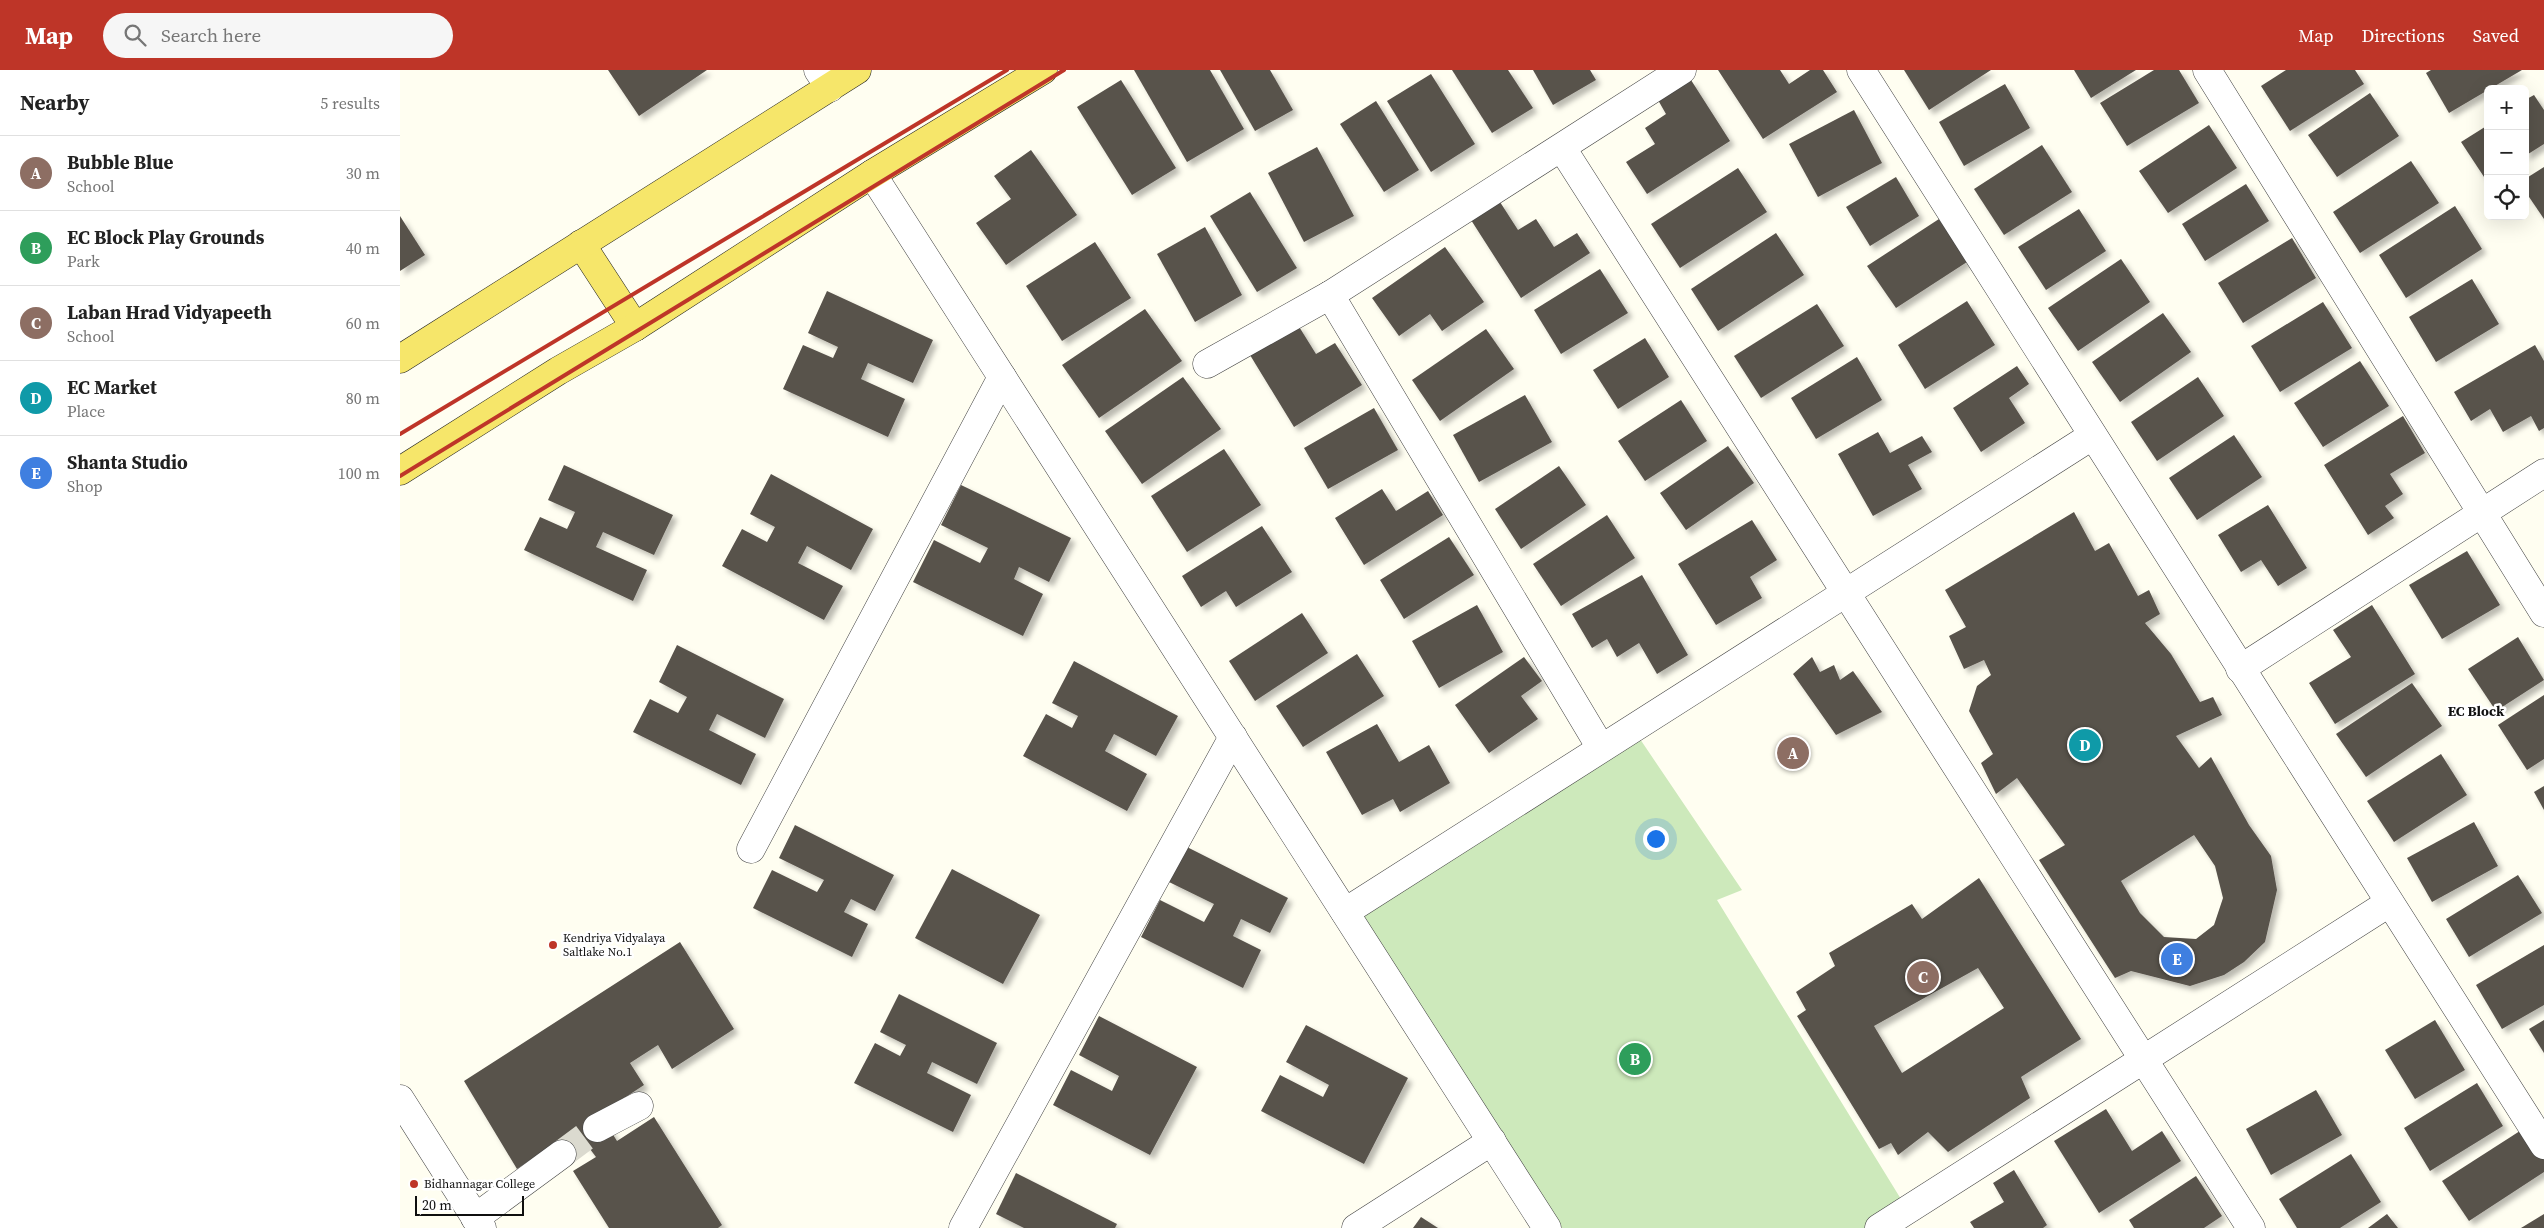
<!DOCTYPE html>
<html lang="en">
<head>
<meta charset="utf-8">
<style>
  :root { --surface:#fff; --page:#f6f6f6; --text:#222; --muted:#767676; --line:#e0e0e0; --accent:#be3528 }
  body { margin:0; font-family:"Source Serif 4",serif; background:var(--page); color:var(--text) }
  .controls { position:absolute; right:15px; top:15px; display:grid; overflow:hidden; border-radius:8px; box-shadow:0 5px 20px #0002 }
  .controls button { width:45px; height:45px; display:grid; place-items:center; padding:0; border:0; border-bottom:1px solid var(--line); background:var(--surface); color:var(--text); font:25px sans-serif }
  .scale { position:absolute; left:15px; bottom:12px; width:109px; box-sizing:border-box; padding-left:5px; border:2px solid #0f0f0f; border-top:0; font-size:14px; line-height:18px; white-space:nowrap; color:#0f0f0f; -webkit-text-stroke:4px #fff; paint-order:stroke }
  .you { position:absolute; left:1255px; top:768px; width:18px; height:18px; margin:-12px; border:4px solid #fff; border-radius:50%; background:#1a73e8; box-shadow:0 0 0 8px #1a73e833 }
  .badge { display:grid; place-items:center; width:32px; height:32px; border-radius:50%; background:var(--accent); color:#fff; font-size:16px; font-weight:700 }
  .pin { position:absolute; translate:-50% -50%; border:2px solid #fff; box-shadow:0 1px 5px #0006 }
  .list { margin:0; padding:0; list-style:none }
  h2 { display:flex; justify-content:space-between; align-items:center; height:65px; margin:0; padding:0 20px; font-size:21px }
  h2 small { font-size:16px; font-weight:400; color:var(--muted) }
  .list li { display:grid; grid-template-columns:32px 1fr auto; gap:15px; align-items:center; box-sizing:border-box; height:75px; padding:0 20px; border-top:1px solid var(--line) }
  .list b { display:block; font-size:19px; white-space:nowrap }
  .list p { margin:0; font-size:16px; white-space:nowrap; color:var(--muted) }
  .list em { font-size:16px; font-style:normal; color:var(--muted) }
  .icon { flex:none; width:28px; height:28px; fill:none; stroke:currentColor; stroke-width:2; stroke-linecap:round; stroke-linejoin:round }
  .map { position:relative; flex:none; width:2144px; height:1158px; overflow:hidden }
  header { display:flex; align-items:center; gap:30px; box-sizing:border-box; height:70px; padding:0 25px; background:var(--accent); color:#fff }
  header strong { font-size:24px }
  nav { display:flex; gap:28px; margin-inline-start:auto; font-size:18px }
  .search { width:350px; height:45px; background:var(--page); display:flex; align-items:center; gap:12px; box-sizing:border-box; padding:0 18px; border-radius:28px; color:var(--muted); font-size:19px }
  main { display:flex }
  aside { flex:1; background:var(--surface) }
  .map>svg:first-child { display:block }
</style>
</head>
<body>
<header>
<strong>Map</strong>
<div class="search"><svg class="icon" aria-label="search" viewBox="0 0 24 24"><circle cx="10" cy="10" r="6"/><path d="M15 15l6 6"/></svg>Search here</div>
<nav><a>Map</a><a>Directions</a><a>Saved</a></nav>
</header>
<main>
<aside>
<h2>Nearby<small>5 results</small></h2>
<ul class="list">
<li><span class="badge" style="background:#8d6e63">A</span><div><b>Bubble Blue</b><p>School</p></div><em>30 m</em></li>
<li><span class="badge" style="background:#2e9e5b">B</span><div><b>EC Block Play Grounds</b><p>Park</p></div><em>40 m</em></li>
<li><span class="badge" style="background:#8d6e63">C</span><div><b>Laban Hrad Vidyapeeth</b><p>School</p></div><em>60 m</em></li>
<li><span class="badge" style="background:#0f9aa8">D</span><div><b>EC Market</b><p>Place</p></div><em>80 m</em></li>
<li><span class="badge" style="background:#3f7fe0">E</span><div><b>Shanta Studio</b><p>Shop</p></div><em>100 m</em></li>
</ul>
</aside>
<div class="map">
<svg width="2144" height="1158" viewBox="0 0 2144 1158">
  <defs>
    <filter id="shadow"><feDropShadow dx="4.5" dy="4.5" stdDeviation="2.5" flood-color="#0004"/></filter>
  </defs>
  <rect width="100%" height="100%" fill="#fffef1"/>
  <!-- green -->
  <polygon fill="#cde9bb" points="1240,669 1342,820 1317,830 1504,1134 1467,1158 1162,1158 962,844"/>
  <!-- building -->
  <g fill="#58524b" fill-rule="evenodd" filter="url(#shadow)">
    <polygon points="208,0 307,0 239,46"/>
    <polygon points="734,0 810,0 844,59 787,92"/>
    <polygon points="820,0 870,0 893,40 855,61"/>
    <polygon points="1052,0 1108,0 1133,38 1092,63"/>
    <polygon points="1133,0 1190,0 1196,10 1153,35"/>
    <polygon points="1318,0 1380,0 1389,14 1410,0 1423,0 1437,22 1363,69"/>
    <polygon points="1504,0 1591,0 1529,40"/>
    <polygon points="1674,0 1736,0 1691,28"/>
    <polygon points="1754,0 1779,0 1799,33 1727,76 1700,33"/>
    <polygon points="1886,0 1955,0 1964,14 1890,61 1861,16"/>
    <polygon points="2031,0 2122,0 2049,43 2026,3"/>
    <polygon points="1031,4 1075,74 1031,102 987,31"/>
    <polygon points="721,10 776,98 732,125 677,37"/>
    <polygon points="1291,10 1330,71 1247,124 1226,92 1255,74 1245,58 1266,44 1258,30"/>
    <polygon points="1605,14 1630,58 1564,96 1539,52"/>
    <polygon points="1970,23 1999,66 1937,107 1908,65"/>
    <polygon points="2134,25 2144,40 2144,74 2125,86 2125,30"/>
    <polygon points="976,31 1019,100 984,122 940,54"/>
    <polygon points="1454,40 1482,93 1418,127 1389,74"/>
    <polygon points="1809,55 1837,98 1768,143 1739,101"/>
    <polygon points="2088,55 2088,113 2061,72"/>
    <polygon points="1642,75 1672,122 1604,165 1574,119"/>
    <polygon points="917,77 954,146 904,172 868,103"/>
    <polygon points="631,80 677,145 606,195 576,153 611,129 594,106"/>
    <polygon points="2011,91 2039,133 1960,183 1933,142"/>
    <polygon points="2144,97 2144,149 2125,121 2125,109"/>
    <polygon points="1338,98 1367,142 1280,198 1251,154"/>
    <polygon points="1496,107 1519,146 1470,176 1446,137"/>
    <polygon points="1846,114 1869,151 1805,191 1782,154"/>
    <polygon points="850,122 897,198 857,222 810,146"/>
    <polygon points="1100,132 1118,160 1136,149 1154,177 1177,163 1190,183 1121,228 1071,150"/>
    <polygon points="2055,136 2082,179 2006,228 1979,185"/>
    <polygon points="1679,139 1706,181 1646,220 1618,177"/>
    <polygon points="0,146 25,185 0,201"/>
    <polygon points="1539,149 1567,192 1496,238 1467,196"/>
    <polygon points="805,157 842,225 795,252 757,184"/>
    <polygon points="1376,163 1404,205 1318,261 1291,219"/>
    <polygon points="1892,168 1916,208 1843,253 1818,213"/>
    <polygon points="695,172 731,228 662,271 626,216"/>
    <polygon points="1045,177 1084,232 1042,261 1030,244 999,266 972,228"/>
    <polygon points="1721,189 1750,232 1678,281 1648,238"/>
    <polygon points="1200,199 1228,243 1161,284 1134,240"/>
    <polygon points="2072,209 2099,254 2036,292 2009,247"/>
    <polygon points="427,221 533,270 513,313 468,293 461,309 505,329 488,367 383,319 403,275 433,288 438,277 408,263"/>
    <polygon points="1567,231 1595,275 1525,319 1498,275"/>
    <polygon points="1923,232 1952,278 1880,322 1851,276"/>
    <polygon points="1417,234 1444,276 1361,328 1334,286"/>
    <polygon points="745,239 782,291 699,348 662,295"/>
    <polygon points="1763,243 1791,282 1720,332 1692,292"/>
    <polygon points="898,255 916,284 935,273 962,315 894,357 850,285"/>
    <polygon points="1086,259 1114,299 1040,351 1012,310"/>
    <polygon points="1245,268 1269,307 1218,339 1193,300"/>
    <polygon points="2135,275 2144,291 2144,358 2139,361 2131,346 2103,362 2090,339 2071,351 2054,322"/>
    <polygon points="1457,287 1482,330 1416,369 1391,328"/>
    <polygon points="1960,291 1989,336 1923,377 1894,333"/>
    <polygon points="1617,296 1629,314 1609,328 1625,353 1581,382 1553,338"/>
    <polygon points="783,307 821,359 742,414 705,361"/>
    <polygon points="1798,307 1824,346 1757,391 1731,352"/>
    <polygon points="1125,325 1152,372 1079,412 1053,365"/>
    <polygon points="1281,330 1307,371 1245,411 1218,371"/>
    <polygon points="974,338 998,380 928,419 904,378"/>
    <polygon points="2003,346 2025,383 1990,404 2003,424 1985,436 1994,448 1968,465 1924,395"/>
    <polygon points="1478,362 1490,383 1522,366 1532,382 1508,395 1522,419 1473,446 1438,384"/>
    <polygon points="1834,365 1862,407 1797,450 1769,408"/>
    <polygon points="1328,376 1354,413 1286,460 1260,423"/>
    <polygon points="824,379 861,435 787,482 751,426"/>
    <polygon points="164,395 273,445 254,485 203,462 196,477 247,500 233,531 124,480 140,447 167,459 175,442 148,430"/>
    <polygon points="1159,396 1186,435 1121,479 1095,439"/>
    <polygon points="371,404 473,459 451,500 407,476 398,493 443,516 424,550 322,496 342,459 367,472 375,457 350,444"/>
    <polygon points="561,415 671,468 649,512 619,497 614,509 643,524 623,566 513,512 534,470 580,493 588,478 541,455"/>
    <polygon points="982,419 996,441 1028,421 1043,445 964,495 935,448"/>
    <polygon points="1868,435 1907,498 1878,516 1861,490 1841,502 1818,465"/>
    <path d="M1674,442l21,39 14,-8 29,53 11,-6 11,24 -15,9 26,31 29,48 13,-5 9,18 -46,21 23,32 12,-11 38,68 22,31 6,34 -12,52 -21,20 -20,13 -34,11 -59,-15 -16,7 -76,-118 26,-15 -48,-67 -21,16 -15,-31 12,-9 -24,-43 8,-25 14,-11 -7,-15 -20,9 -15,-33 17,-9 -21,-37zM1794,765l21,31 8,32 -9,27 -18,14 -32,-2 -24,-24 -19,-32z"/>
    <polygon points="1207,445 1235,488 1161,536 1133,494"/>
    <polygon points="1352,450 1377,490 1350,507 1362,528 1316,555 1278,494"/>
    <polygon points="862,456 892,502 836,537 826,521 801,537 782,506"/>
    <polygon points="1049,467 1074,505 1004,549 980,510"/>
    <polygon points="2067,481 2100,535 2042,569 2009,515"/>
    <polygon points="1242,505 1288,585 1257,604 1239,573 1217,587 1207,569 1192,578 1172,544"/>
    <polygon points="1077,535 1103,582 1039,618 1012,571"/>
    <polygon points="1972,535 2015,604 1935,654 1909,613 1951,587 1933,560"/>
    <polygon points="902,543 928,583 855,631 829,591"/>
    <polygon points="2118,567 2144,610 2096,641 2068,599"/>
    <polygon points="277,575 384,629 365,668 317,644 309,660 356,684 341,715 233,662 250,629 278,643 287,627 259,612"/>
    <polygon points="957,584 984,626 903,677 876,636"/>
    <polygon points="1124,587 1142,611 1121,626 1138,649 1089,683 1055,635"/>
    <polygon points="1412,587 1420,602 1434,595 1440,610 1453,601 1482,642 1436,665 1393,604"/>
    <polygon points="674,591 778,646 756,686 714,664 705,681 747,704 727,741 623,686 646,644 672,658 678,646 652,633"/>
    <polygon points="2012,613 2042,656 1966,707 1936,664"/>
    <polygon points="2144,625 2144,689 2127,700 2098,655"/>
    <polygon points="977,654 999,692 1029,675 1050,713 1000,742 993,729 962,745 926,682"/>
    <polygon points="2041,684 2067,725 1994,772 1967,731"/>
    <polygon points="2144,716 2144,740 2134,722"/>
    <polygon points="2074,752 2098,796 2032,832 2007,788"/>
    <polygon points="395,755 494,805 475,841 451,829 444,842 468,854 452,887 353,838 372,800 417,822 424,810 379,788"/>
    <polygon points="787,777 888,828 870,863 841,849 833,866 861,880 843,918 741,867 760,830 804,852 814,834 769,812"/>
    <polygon points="552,799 640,845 603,914 515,868"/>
    <polygon points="2118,805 2142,843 2069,887 2046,849"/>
    <path d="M1579,808l102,161 -60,38 9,21 -82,54 -20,-20 -30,23 -7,-12 -12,6 -82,-133 9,-6 -10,-18 39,-26 -6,-13 83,-49 10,15zM1578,898l26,40 -102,65 -28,-47z"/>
    <polygon points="280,872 334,959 272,999 258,975 230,993 244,1015 200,1044 217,1071 254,1047 322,1155 318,1158 209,1158 173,1101 196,1087 175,1059 117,1099 64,1011"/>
    <polygon points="2144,875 2144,935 2102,959 2076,915"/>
    <polygon points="499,924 597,973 577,1014 532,992 527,1003 571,1025 553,1062 454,1013 475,973 500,986 506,975 480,962"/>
    <polygon points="699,946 797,997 750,1085 653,1035 671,1000 712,1021 719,1006 679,985"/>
    <polygon points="2035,950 2065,1000 2015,1029 1985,980"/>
    <polygon points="2144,950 2144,983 2129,959"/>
    <polygon points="906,955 1008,1008 964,1094 861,1041 880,1005 923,1027 929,1015 886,992"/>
    <polygon points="2077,1013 2103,1056 2030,1101 2004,1058"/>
    <polygon points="1916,1020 1942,1065 1871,1105 1846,1059"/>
    <polygon points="1706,1039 1732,1081 1762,1061 1781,1091 1699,1143 1654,1071"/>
    <polygon points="2123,1059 2144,1090 2144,1102 2069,1151 2042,1111"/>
    <polygon points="1951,1084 1981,1132 1940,1158 1897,1158 1879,1129"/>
    <polygon points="1614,1100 1647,1155 1643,1158 1574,1158 1570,1152 1604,1132 1593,1113"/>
    <polygon points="616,1103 717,1154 715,1158 624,1158 596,1144"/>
    <polygon points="1796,1106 1822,1146 1804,1158 1734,1158 1729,1150"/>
    <polygon points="1987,1144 1998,1158 1968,1158"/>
    <polygon points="2144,1144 2144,1158 2121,1158"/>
    <polygon points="1021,1147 1038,1158 1013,1158"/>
  </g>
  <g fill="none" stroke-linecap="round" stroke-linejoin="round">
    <!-- minor-tunnel -->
    <polyline stroke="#dbdacf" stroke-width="28" stroke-dasharray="28 14" stroke-linecap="butt" points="162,1084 197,1058"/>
    <defs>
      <g id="minor">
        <polyline points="418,0 430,18"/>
        <polyline points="1461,0 2144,1075"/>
        <polyline points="1807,0 2144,543"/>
        <polyline points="1162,78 1851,1158"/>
        <polyline points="472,104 1147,1158"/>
        <polyline points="930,225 1201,678"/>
        <polyline points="807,294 930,225 1282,0"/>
        <polyline points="1840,599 2144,403"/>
        <polyline points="351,779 602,307"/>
        <polyline points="945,842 1692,366"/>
        <polyline points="0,1029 82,1158"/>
        <polyline points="197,1058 239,1036"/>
        <polyline points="75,1148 162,1084"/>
        <polyline points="563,1158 833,667"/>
        <polyline points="956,1158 1092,1071"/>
        <polyline points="1479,1158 1989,833"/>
      </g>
      <g id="major">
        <polyline points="181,174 235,257"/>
        <polyline points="0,289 457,0"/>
        <polyline points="0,401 158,301 235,257 472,104 643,0"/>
      </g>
    </defs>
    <!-- minor casing -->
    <use href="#minor" stroke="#424242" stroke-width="29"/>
    <!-- major casing -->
    <use href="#major" stroke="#202020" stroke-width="29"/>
    <!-- minor -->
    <use href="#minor" stroke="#fff" stroke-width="28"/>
    <!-- major -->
    <use href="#major" stroke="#f6e66a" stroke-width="28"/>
    <!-- rail -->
    <g stroke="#be3528" stroke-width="4">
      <polyline points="0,364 607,0"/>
      <polyline points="0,406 664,0"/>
    </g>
  </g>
  <!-- markers -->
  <g fill="#be3528" stroke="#fff" stroke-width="2">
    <circle cx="153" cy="875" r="5"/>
    <circle cx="14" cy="1114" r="5"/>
  </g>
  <g text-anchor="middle" stroke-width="5" stroke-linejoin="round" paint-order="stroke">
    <!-- poi labels -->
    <g font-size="12" fill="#0f0f0f" stroke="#fff" text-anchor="start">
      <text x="163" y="872">Kendriya Vidyalaya<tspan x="163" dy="14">Saltlake No.1</tspan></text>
      <text x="24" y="1118">Bidhannagar College</text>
    </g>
    <!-- neighbourhood labels -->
    <g font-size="14" font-weight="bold" fill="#0f0f0f" stroke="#fff">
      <text x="2076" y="646">EC Block</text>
    </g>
  </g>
</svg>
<div class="controls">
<button>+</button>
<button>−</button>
<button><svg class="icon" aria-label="locate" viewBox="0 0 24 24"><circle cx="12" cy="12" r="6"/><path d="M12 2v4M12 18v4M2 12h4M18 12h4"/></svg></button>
</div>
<div class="scale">20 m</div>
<div class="you"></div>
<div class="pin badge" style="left:1393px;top:683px;background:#8d6e63">A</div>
<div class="pin badge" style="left:1235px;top:989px;background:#2e9e5b">B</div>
<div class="pin badge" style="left:1523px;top:907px;background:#8d6e63">C</div>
<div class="pin badge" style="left:1685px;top:675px;background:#0f9aa8">D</div>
<div class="pin badge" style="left:1777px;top:889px;background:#3f7fe0">E</div>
</div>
</main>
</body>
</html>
